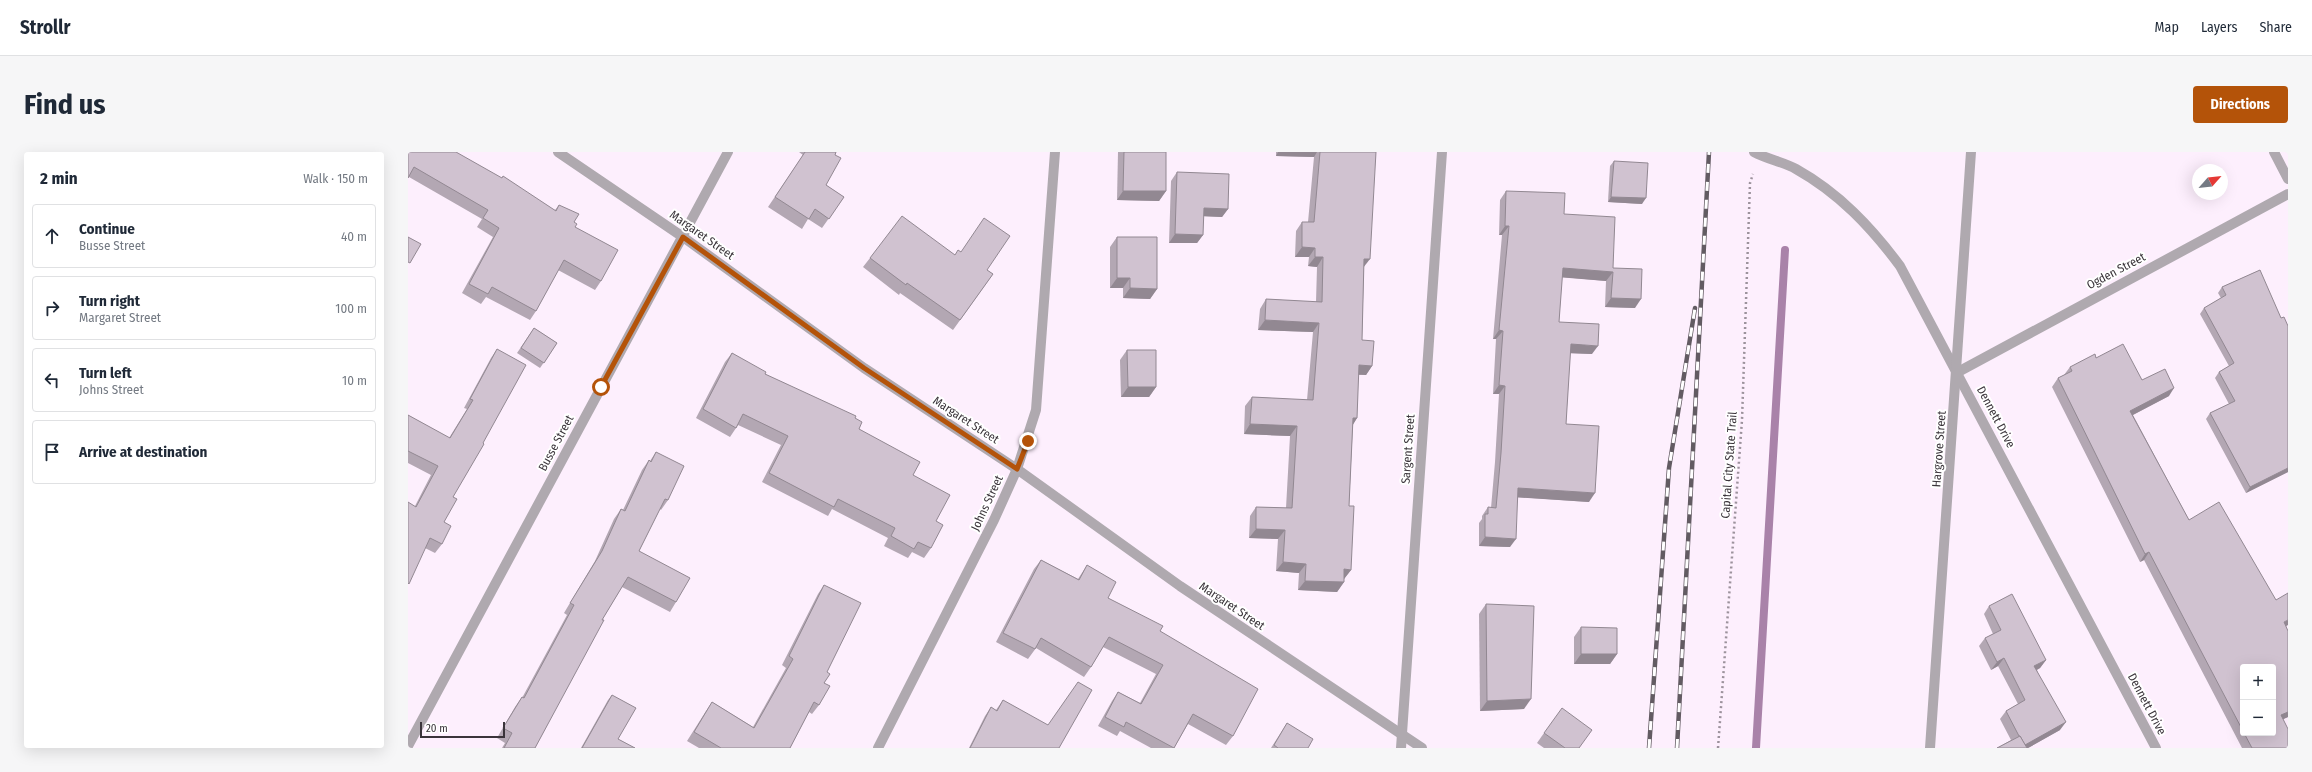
<!DOCTYPE html>
<html lang="en">
<head>
<meta charset="utf-8">
<style>
  :root { --surface:#fff; --page:#f6f6f7; --text:#1f2937; --muted:#747a83; --line:#e0e1e3; --accent:#b45309 }
  body { margin:0; font-family:"Fira Sans Condensed",sans-serif; background:var(--page); color:var(--text) }
  .controls { position:absolute; right:12px; bottom:12px; display:grid; overflow:hidden; border-radius:4px; box-shadow:0 4px 16px #0002 }
  .controls button { width:36px; height:36px; display:grid; place-items:center; padding:0; border:0; border-bottom:1px solid var(--line); background:var(--surface); color:var(--text); font:20px sans-serif }
  .compass { position:absolute; left:1784px; top:12px; width:36px; height:36px; border-radius:50%; background:var(--surface); box-shadow:0 4px 16px #0002; rotate:63deg }
  .scale { position:absolute; left:12px; bottom:10px; width:85px; box-sizing:border-box; padding-left:4px; border:2px solid #3a343a; border-top:0; font-size:11px; line-height:14px; white-space:nowrap; color:#3a343a; -webkit-text-stroke:3px #fff; paint-order:stroke }
  .stop { position:absolute; width:12px; height:12px; margin:-9px; border:3px solid #b45309; border-radius:50%; background:#fff }
  .stop.end { background:#b45309; border-color:#fff; box-shadow:0 1px 4px #0008 }
  .list { margin:0; padding:0; list-style:none }
  h2 { display:flex; justify-content:space-between; align-items:center; height:52px; margin:0; padding:0 16px; font-size:17px }
  h2 small { font-size:13px; font-weight:400; color:var(--muted) }
  .list li { display:grid; grid-template-columns:26px 1fr auto; gap:12px; align-items:center; box-sizing:border-box; height:64px; margin:0 8px 8px; padding:0 8px; border:1px solid var(--line); border-radius:4px }
  .list b { display:block; font-size:15px; white-space:nowrap }
  .list p { margin:0; font-size:13px; white-space:nowrap; color:var(--muted) }
  .list em { font-size:13px; font-style:normal; color:var(--muted) }
  .icon { flex:none; width:22px; height:22px; fill:none; stroke:currentColor; stroke-width:2; stroke-linecap:round; stroke-linejoin:round }
  .map { position:relative; flex:none; width:1880px; height:596px; overflow:hidden; border-radius:4px }
  header { display:flex; align-items:center; gap:24px; box-sizing:border-box; height:56px; padding:0 20px; background:var(--surface); border-bottom:1px solid var(--line) }
  header strong { font-size:19px }
  nav { display:flex; gap:22px; margin-inline-start:auto; font-size:14px }
  .intro { display:flex; align-items:center; justify-content:space-between; box-sizing:border-box; height:96px; padding:0 24px }
  h1 { margin:0; font-size:28px }
  .button { padding:10px 18px; border-radius:4px; background:var(--accent); color:#fff; font-size:14px; font-weight:700 }
  main { display:flex; gap:24px; padding:0 24px }
  aside { flex:1; background:var(--surface); border-radius:4px; box-shadow:0 4px 16px #0002 }
  .map>svg:first-child { display:block }
</style>
</head>
<body>
<header>
<strong>Strollr</strong>
<nav><a>Map</a><a>Layers</a><a>Share</a></nav>
</header>
<div class="intro"><h1>Find us</h1><a class="button">Directions</a></div>
<main>
<aside>
<h2>2 min<small>Walk · 150 m</small></h2>
<ul class="list">
<li><svg class="icon" aria-label="ahead" viewBox="0 0 24 24"><path d="M12 20V5M6 11l6-6 6 6"/></svg><div><b>Continue</b><p>Busse Street</p></div><em>40 m</em></li>
<li><svg class="icon" aria-label="right" viewBox="0 0 24 24"><path d="M7 20v-9h11M14 6l5 5-5 5"/></svg><div><b>Turn right</b><p>Margaret Street</p></div><em>100 m</em></li>
<li><svg class="icon" aria-label="left" viewBox="0 0 24 24"><path d="M17 20v-9H6M10 6l-5 5 5 5"/></svg><div><b>Turn left</b><p>Johns Street</p></div><em>10 m</em></li>
<li><svg class="icon" aria-label="arrive" viewBox="0 0 24 24"><path d="M6 21V4h12l-3 4 3 4H6"/></svg><div><b>Arrive at destination</b></div></li>
</ul>
</aside>
<div class="map">
<svg width="1880" height="596" viewBox="0 0 1880 596">
  <rect width="100%" height="100%" fill="#fdeffd"/>
  <g fill="none" stroke-linecap="round" stroke-linejoin="round">
    <!-- stream -->
    <polyline stroke="#a982a9" stroke-width="8" points="1348,596 1377,98"/>
    <!-- path -->
    <polyline stroke="#9c929c" stroke-width="2.5" stroke-dasharray="2 3" stroke-linecap="butt" points="1310,596 1334,268 1342,31 1345,22"/>
    <!-- minor -->
    <g stroke="#afa9af" stroke-width="10">
      <polyline points="150,0 275,85 456,216 609,317 772,434 1014,596"/>
      <path d="M1346,0c13,7 29,10 42,17 43,24 75,58 104,97l256,482"/>
      <polyline points="1866,0 1880,27"/>
      <polyline points="1550,220 1880,42"/>
      <polyline points="0,594 320,0"/>
      <polyline points="470,596 586,368 609,317 628,258 647,0"/>
      <polyline points="993,596 1034,0"/>
      <polyline points="1522,596 1563,0"/>
    </g>
    <defs>
      <g id="rail">
        <polyline points="1241,596 1261,316 1287,156"/>
        <polyline points="1269,596 1301,0"/>
      </g>
    </defs>
    <!-- rail casing -->
    <use href="#rail" stroke="#625b62" stroke-width="4.5"/>
    <!-- rail -->
    <use href="#rail" stroke="#fff" stroke-width="3" stroke-dasharray="9" stroke-linecap="butt"/>
  </g>
  <!-- wall -->
  <g fill="#b3a7b3" fill-rule="evenodd">
    <polygon points="0,0 147,58 151,53 166,70 167,75 193,129 187,138 150,118 128,159 122,168 78,145 73,152 54,141 85,85 69,75 74,67 1,25"/>
    <polygon points="391,0 428,0 427,3 418,33 436,45 414,76 400,67 394,77 360,55 395,3"/>
    <polygon points="710,0 758,0 758,39 751,49 709,48"/>
    <polygon points="868,0 968,0 956,115 954,188 964,214 958,223 950,223 949,266 945,272 941,354 943,418 936,427 936,430 929,440 890,438 891,421 868,419 870,387 841,386 842,364 848,355 878,356 882,284 836,282 837,254 844,245 899,248 905,180 850,178 852,157 858,147 908,150 909,115 900,114 901,105 887,105 888,79 894,70 900,70 906,5 868,4"/>
    <polygon points="1206,9 1234,52 1200,50 1202,14"/>
    <polygon points="769,20 820,57 814,65 795,64 795,83 789,91 761,91 763,29"/>
    <polygon points="1098,39 1156,62 1205,116 1227,156 1197,155 1198,129 1154,125 1151,170 1184,202 1162,201 1158,272 1181,350 1110,345 1102,395 1071,394 1071,371 1074,367 1074,364 1080,355 1083,356 1087,310 1091,242 1085,242 1088,187 1085,187 1094,83 1091,83 1092,48"/>
    <polygon points="709,85 749,137 742,147 715,146 715,136 702,136 702,95"/>
    <polygon points="547,103 579,118 585,122 545,178 492,141 491,143 455,115 462,106"/>
    <polygon points="1852,118 1880,320 1838,341 1798,267 1802,261 1821,252 1807,226 1811,220 1821,214 1792,162 1796,156 1813,146 1810,141 1814,135"/>
    <polygon points="126,176 149,191 132,216 109,201"/>
    <polygon points="89,197 45,345 36,370 34,392 27,401 17,396 7,354 23,323 0,311 0,263 41,286 59,257 56,256 83,206"/>
    <polygon points="719,198 748,235 741,245 713,245 712,208"/>
    <polygon points="324,201 357,222 447,266 451,277 505,323 528,369 523,396 516,406 504,400 500,406 476,394 480,386 424,357 420,364 354,330 373,293 330,273 322,285 288,266 317,210"/>
    <path d="M1688,206l46,22 27,16 -36,19 56,105 97,106 2,5v86l-5,2 5,29h-46l-98,-188 -4,2 -88,-175 6,-9 6,-3 6,-8zM1835,515l30,66h-30z"/>
    <polygon points="248,300 260,348 253,358 252,357 231,399 268,450 262,460 214,435 194,468 127,596 94,596 97,591 89,586 107,555 114,545 114,546 159,463 156,461 187,409 206,367 213,357 215,358 234,318 241,308 242,309"/>
    <polygon points="633,408 670,427 679,413 700,446 752,479 825,584 818,593 780,572 766,596 743,596 712,579 709,584 690,574 704,549 710,540 732,551 748,522 695,495 683,515 676,525 628,496 620,507 588,490 626,417"/>
    <polygon points="416,433 419,520 411,553 404,562 401,560 382,596 291,596 279,589 298,559 304,550 345,575 378,516 374,513 410,442"/>
    <polygon points="1078,452 1116,557 1072,559 1071,462"/>
    <polygon points="1581,454 1638,508 1632,516 1629,518 1652,578 1620,596 1589,596 1603,588 1592,567 1598,559 1610,552 1590,514 1583,518 1571,494 1577,486 1585,482 1576,462"/>
    <polygon points="1173,475 1209,502 1202,512 1166,512 1166,485"/>
    <polygon points="204,543 210,587 227,596 173,596 200,548"/>
    <polygon points="595,548 651,596 561,596 577,564 583,555 588,558"/>
    <polygon points="879,571 900,596 863,596"/>
    <polygon points="1136,581 1171,596 1136,596 1129,591"/>
  </g>
  <!-- shaded-wall -->
  <g fill="#928892">
    <polygon points="870,0 909,0 906,5 868,4"/>
    <polygon points="715,39 758,39 751,49 709,48"/>
    <polygon points="1203,45 1238,46 1234,52 1200,50"/>
    <polygon points="796,56 820,57 814,65 790,64"/>
    <polygon points="1097,74 1101,74 1094,83 1091,83"/>
    <polygon points="767,82 795,83 789,91 761,91"/>
    <polygon points="894,95 907,96 901,105 887,105"/>
    <polygon points="907,105 915,105 909,115 900,114"/>
    <polygon points="956,107 962,107 955,116"/>
    <polygon points="1155,116 1205,120 1198,129 1149,125"/>
    <polygon points="709,126 722,126 715,136 702,136"/>
    <polygon points="722,136 749,137 742,147 715,146"/>
    <polygon points="1203,146 1233,147 1227,156 1197,155"/>
    <polygon points="857,168 911,171 905,180 850,178"/>
    <polygon points="1091,178 1095,179 1088,187 1085,187"/>
    <polygon points="1163,192 1190,194 1184,202 1156,201"/>
    <polygon points="951,213 964,214 958,223 944,222"/>
    <polygon points="1091,233 1097,234 1091,242 1085,242"/>
    <polygon points="720,235 748,235 741,245 713,245"/>
    <polygon points="1766,236 1761,244 1717,267 1722,259"/>
    <polygon points="945,266 949,266 943,276"/>
    <polygon points="842,272 889,274 882,284 836,282"/>
    <polygon points="1880,316 1880,320 1838,341 1842,335"/>
    <polygon points="1110,336 1187,341 1181,350 1103,345"/>
    <polygon points="848,377 877,378 870,387 841,386"/>
    <polygon points="1077,385 1108,387 1102,395 1071,394"/>
    <polygon points="1741,400 1736,408 1732,410 1737,402"/>
    <polygon points="875,410 898,412 891,421 868,419"/>
    <polygon points="936,417 943,418 936,427 929,427"/>
    <polygon points="897,429 936,430 929,440 890,438"/>
    <polygon points="1880,468 1880,473 1870,479 1876,470"/>
    <polygon points="1173,502 1209,502 1202,512 1166,512"/>
    <polygon points="1596,506 1590,514 1583,518 1589,510"/>
    <polygon points="1638,508 1632,516 1621,522 1626,514"/>
    <polygon points="1123,547 1116,557 1072,559 1079,549"/>
    <polygon points="1880,560 1880,565 1867,571 1873,563"/>
    <polygon points="1658,570 1652,578 1620,596 1614,596 1616,593"/>
  </g>
  <!-- building -->
  <g fill="#d0c2d0" stroke="#928892">
    <polygon points="0,0 48,0 94,26 95,24 148,59 151,53 171,62 166,70 169,72 167,75 210,98 193,129 156,108 128,159 84,135 80,142 61,132 91,76 75,66 80,58 6,15 0,26"/>
    <polygon points="397,0 428,0 427,3 433,6 418,33 436,45 421,67 407,57 401,67 367,45"/>
    <polygon points="716,0 758,0 758,39 715,39"/>
    <polygon points="912,0 968,0 962,107 956,107 954,188 966,189 964,214 951,213 949,266 945,266 941,354 946,354 943,418 936,417 936,430 897,429 898,412 875,410 877,378 848,377 848,355 884,356 889,274 842,272 844,245 905,248 911,171 857,168 858,147 914,150 915,105 907,105 907,96 894,95 894,70 906,70"/>
    <polygon points="1206,9 1240,11 1238,46 1203,45"/>
    <polygon points="769,20 821,22 820,57 796,56 795,83 767,82"/>
    <polygon points="1098,39 1157,41 1156,62 1207,65 1205,116 1234,117 1233,147 1203,146 1205,120 1155,116 1151,170 1191,172 1190,194 1163,192 1158,272 1191,274 1187,341 1110,336 1108,387 1077,385 1077,362 1080,362 1080,355 1088,356 1093,301 1097,234 1091,233 1095,179 1091,178 1101,74 1097,74"/>
    <polygon points="494,64 547,103 550,98 553,100 576,66 602,84 579,118 585,122 552,168 499,131 498,133 462,106"/>
    <polygon points="0,85 13,92 2,111 0,110"/>
    <polygon points="709,85 749,85 749,137 722,136 722,126 709,126"/>
    <polygon points="1852,118 1873,166 1876,165 1880,174 1880,316 1842,335 1802,261 1827,249 1811,220 1826,211 1796,156 1818,143 1814,135"/>
    <polygon points="126,176 149,191 136,211 113,196"/>
    <polygon points="1715,192 1734,228 1757,217 1766,236 1722,259 1781,368 1811,350 1868,448 1880,441 1880,468 1876,470 1880,479 1880,560 1873,563 1880,577 1880,596 1844,596 1836,581 1865,581 1865,515 1835,515 1835,579 1741,400 1737,402 1650,226 1664,219 1662,215 1687,202 1688,206"/>
    <polygon points="89,197 118,213 75,291 76,292 45,345 49,347 36,370 43,374 34,392 22,386 1,432 0,431 0,350 8,355 30,314 0,299 0,263 42,286 65,248 62,247"/>
    <polygon points="719,198 748,198 748,235 720,235"/>
    <polygon points="324,201 358,220 357,222 448,264 447,266 454,270 451,277 512,310 505,323 542,343 528,369 535,373 523,396 510,390 506,397 483,384 487,376 430,347 426,355 361,321 380,284 335,262 328,276 295,257"/>
    <polygon points="248,300 276,314 260,348 257,347 231,399 282,426 268,450 220,425 194,468 196,468 127,596 96,596 104,581 95,576 114,545 116,546 166,453 162,451 194,399 213,357 217,359 241,308 243,310"/>
    <polygon points="633,408 671,428 679,413 708,430 700,446 755,474 752,479 850,537 825,584 785,562 766,596 718,570 716,575 697,565 710,540 733,552 755,513 701,485 683,515 633,486 627,497 595,481"/>
    <polygon points="416,433 453,451 419,520 422,522 416,531 422,534 411,553 406,550 382,596 313,596 286,580 304,550 346,576 385,507 381,504"/>
    <polygon points="1604,442 1638,508 1626,514 1658,570 1617,593 1612,584 1611,584 1598,559 1617,548 1596,506 1589,510 1577,486 1593,478 1581,454"/>
    <polygon points="1078,452 1126,454 1123,547 1079,549"/>
    <polygon points="1173,475 1209,476 1209,502 1173,502"/>
    <polygon points="670,530 684,538 651,596 562,596 583,555 589,559 595,548 640,573"/>
    <polygon points="204,543 228,556 210,587 227,596 174,596"/>
    <polygon points="1154,556 1184,578 1171,596 1157,596 1136,581"/>
    <polygon points="879,571 905,587 900,596 870,596 866,593"/>
    <polygon points="1612,584 1619,596 1589,596"/>
  </g>
  <g fill="none" stroke-linecap="round" stroke-linejoin="round">
    <!-- route -->
    <polyline stroke="#b45309" stroke-width="5" points="193,235 275,85 456,216 609,317 620,289"/>
  </g>
  <g text-anchor="middle" stroke-width="4" stroke-linejoin="round" paint-order="stroke">
    <!-- street labels -->
    <g font-size="12" fill="#3a343a" stroke="#fff">
      <text transform="translate(294 83) rotate(35)" y="4">Margaret Street</text>
      <text transform="translate(1708 119) rotate(-28)" y="4">Ogden Street</text>
      <text transform="translate(1588 265) rotate(62)" y="4">Dennett Drive</text>
      <text transform="translate(558 268) rotate(33)" y="4">Margaret Street</text>
      <text transform="translate(148 291) rotate(-62)" y="4">Busse Street</text>
      <text transform="translate(1000 297) rotate(-86)" y="4">Sargent Street</text>
      <text transform="translate(1531 297) rotate(-86)" y="4">Hargrove Street</text>
      <text transform="translate(1321 313) rotate(-86)" y="4">Capital City State Trail</text>
      <text transform="translate(579 351) rotate(-65)" y="4">Johns Street</text>
      <text transform="translate(824 454) rotate(34)" y="4">Margaret Street</text>
      <text transform="translate(1739 552) rotate(62)" y="4">Dennett Drive</text>
    </g>
  </g>
</svg>
<div class="controls">
<button>+</button>
<button>−</button>
</div>
<svg class="compass" viewBox="-18 -18 36 36"><path d="M0-13l5 13h-10z" fill="#e53935"/><path d="M0 13l5-13h-10z" fill="#747a83"/></svg>
<div class="scale">20 m</div>
<div class="stop" style="left:193px;top:235px"></div>
<div class="stop end" style="left:620px;top:289px"></div>
</div>
</main>
</body>
</html>
